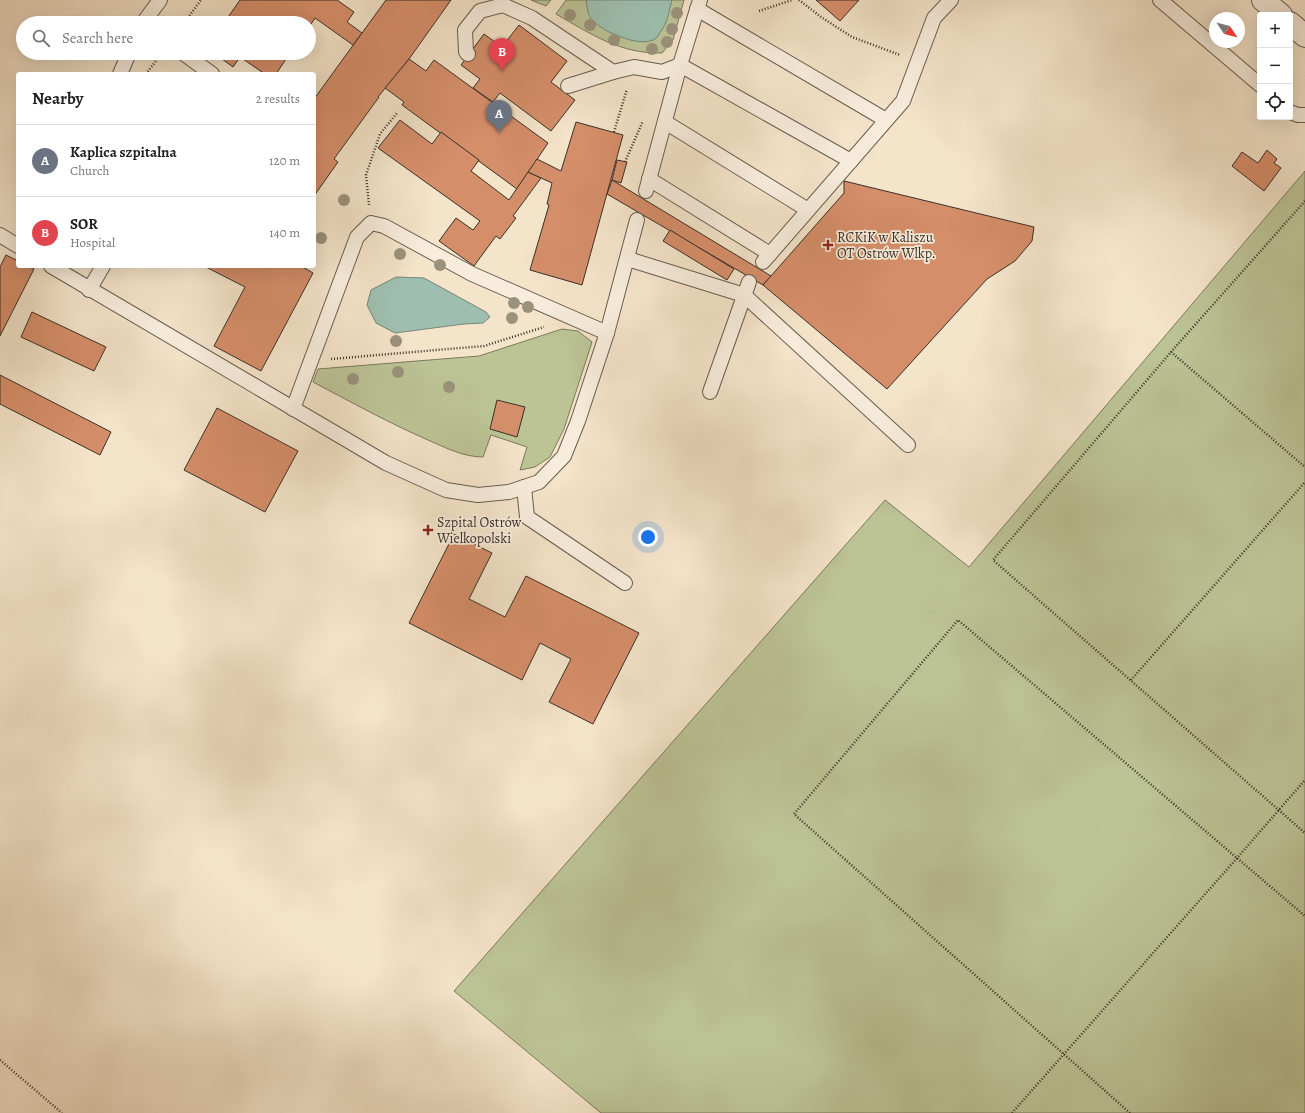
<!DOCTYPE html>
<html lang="en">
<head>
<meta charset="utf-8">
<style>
  :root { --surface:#fff; --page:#f2f2f2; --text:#222; --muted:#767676; --line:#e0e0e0; --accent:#8f2418 }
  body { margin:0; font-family:Alegreya,serif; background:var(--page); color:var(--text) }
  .controls { position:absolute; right:12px; top:12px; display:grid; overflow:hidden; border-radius:4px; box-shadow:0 4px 16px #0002 }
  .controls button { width:36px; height:36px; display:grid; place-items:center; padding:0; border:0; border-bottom:1px solid var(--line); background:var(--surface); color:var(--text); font:20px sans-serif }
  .compass { position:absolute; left:1209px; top:12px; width:36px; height:36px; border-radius:50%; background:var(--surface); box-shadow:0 4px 16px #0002; rotate:125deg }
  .you { position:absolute; left:648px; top:537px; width:14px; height:14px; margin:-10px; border:3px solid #fff; border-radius:50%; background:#1a73e8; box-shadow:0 0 0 6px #1a73e833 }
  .badge { display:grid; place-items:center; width:26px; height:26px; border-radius:50%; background:var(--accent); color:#fff; font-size:13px; font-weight:700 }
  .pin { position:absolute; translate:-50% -33px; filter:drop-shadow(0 1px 2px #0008) }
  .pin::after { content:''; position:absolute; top:21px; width:14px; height:12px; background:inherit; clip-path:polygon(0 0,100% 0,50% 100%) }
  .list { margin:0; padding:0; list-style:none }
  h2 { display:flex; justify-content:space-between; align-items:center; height:52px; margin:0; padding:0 16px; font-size:17px }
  h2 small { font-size:13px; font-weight:400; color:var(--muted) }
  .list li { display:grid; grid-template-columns:26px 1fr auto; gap:12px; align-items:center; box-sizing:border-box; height:72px; padding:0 16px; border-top:1px solid var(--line) }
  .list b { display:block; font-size:15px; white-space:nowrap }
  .list p { margin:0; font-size:13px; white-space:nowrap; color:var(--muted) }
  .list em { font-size:13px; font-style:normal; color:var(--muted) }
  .icon { flex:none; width:22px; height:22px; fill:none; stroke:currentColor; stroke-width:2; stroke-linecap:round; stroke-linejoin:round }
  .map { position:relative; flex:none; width:1305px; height:1113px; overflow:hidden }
  .search { position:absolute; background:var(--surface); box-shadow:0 4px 16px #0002; left:16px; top:16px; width:300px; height:44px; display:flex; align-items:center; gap:10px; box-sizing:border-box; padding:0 14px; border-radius:22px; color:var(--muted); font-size:15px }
  .panel { position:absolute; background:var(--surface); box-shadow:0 4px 16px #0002; left:16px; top:72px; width:300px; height:196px; border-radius:4px }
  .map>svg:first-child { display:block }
</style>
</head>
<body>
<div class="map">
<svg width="1305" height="1113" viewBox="0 0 1305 1113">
  <rect width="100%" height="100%" fill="#f4e4ca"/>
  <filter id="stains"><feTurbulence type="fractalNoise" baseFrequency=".005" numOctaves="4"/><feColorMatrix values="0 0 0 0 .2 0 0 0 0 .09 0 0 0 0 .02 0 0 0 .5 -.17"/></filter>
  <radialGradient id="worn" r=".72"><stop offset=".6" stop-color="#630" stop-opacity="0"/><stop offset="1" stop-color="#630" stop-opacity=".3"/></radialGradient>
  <!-- green -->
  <g fill="#bcc496" stroke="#7a7a5e">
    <polygon points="531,0 551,0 546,6"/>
    <path d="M566,0h118l-11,40 -11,13c-42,1 -71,-19 -106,-39z"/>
    <polygon points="1305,171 1305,1113 601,1113 454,991 885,500 969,567"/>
    <path d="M562,329l16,2 14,11 -28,87 -14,28 -15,10 -15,3 7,-23 -36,-12 -8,22c-19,0 -37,-9 -55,-17 -39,-17 -77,-38 -115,-58l5,-13 161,-13z"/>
  </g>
  <!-- water -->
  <g fill="#9ebfb0" stroke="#768679">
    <path d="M586,0h86c-4,15 -4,22 -13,34 -1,2 -2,4 -4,5 -14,10 -60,-9 -66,-24 -2,-4 -2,-10 -3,-15z"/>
    <polygon points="396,277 424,278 486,312 490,317 483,323 464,324 395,333 376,323 367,305 371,290"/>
  </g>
  <!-- building -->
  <g fill="#d58e6a" stroke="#393027">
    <polygon points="240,0 337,0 354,12 347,22 362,33 353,45 315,18 309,27 309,23 224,23"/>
    <polygon points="386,0 451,0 409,59 378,97 379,97 334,159 338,162 314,196 314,99"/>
    <polygon points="816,0 859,0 840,21"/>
    <polygon points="519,25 567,61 551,82 575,100 551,131 500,93 493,102 473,88 480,79 461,65 484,34 502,47"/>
    <polygon points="214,53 290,53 276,74 265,74 240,57 233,67"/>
    <polygon points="409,59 426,71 434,60 548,143 517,189 402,105 404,102 385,88"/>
    <polygon points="400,120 432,144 441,132 479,160 471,171 509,200 528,172 541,178 513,216 516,218 500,239 496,236 474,266 439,241 456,218 473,230 480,221 378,148"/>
    <polygon points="576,122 623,135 582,285 530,270 549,205 547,204 552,183 528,172 537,159 561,171"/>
    <polygon points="1267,150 1277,159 1274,163 1281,168 1264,191 1232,166 1242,152 1258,163"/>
    <polygon points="617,160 627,162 621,183 612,180"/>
    <polygon points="612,180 771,276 763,285 607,194"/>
    <polygon points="844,181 1034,227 1032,241 1015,261 987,279 887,389 763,285 844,193"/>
    <polygon points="670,230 734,269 727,280 663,241"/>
    <polygon points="6,255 18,261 18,266 27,266 34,269 0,336 0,267"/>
    <polygon points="204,266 301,266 313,273 261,371 214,346 245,287"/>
    <polygon points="32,312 106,347 94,371 21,337"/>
    <polygon points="0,375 111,432 100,455 0,404"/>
    <polygon points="497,400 525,407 517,437 490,429"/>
    <polygon points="217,408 298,451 265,512 184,470"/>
    <polygon points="454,534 492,553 469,599 505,617 526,576 639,633 593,724 549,702 571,659 540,643 522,680 409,623"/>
  </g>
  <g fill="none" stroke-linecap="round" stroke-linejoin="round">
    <defs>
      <g id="service">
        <polyline points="1160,0 1260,85"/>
        <polyline points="697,9 886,120"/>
        <polyline points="143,23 160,0"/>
        <polyline points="183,53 212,74"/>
        <polyline points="468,54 466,52 465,30 480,11 503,5 532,18 613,72 634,67 662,72 680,65 851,161"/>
        <polyline points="120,74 129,53"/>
        <polyline points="568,86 613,72"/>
        <polyline points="1290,112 1298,115 1305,115"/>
        <polyline points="665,122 808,210"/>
        <polyline points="649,179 770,254"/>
        <polyline points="646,191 680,65 700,0"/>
        <polyline points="0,235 18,246"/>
        <polyline points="628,259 744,295 908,445"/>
        <polyline points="763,262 903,101 934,18 951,0"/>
        <polyline points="51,266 386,463 446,490 478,495 509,492 539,482 564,456 578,421 607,333 637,220"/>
        <polyline points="89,290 103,266"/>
        <polyline points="710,392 749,282"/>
        <polyline points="293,409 357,237 371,223 384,226 472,274 607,333"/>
        <polyline points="524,487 527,517 625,583"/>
      </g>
      <g id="tertiary">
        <polyline points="1263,0 1281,15"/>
        <polyline points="1290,23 1305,36"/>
      </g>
    </defs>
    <!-- service casing -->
    <use href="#service" stroke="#685d50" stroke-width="16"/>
    <!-- tertiary casing -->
    <use href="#tertiary" stroke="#685d50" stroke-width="24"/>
    <!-- path -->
    <g stroke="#393027" stroke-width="2.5" stroke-dasharray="1 2" stroke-linecap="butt">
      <polyline points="799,0 821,17 852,37 900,55"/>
      <polyline points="759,11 792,0"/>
      <polyline points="184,23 201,0"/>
      <polyline points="146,74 162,53"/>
      <polyline points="614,132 627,89"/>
      <polyline points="625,162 643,121"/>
      <polyline points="1305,201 1171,352 993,560 1305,833"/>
      <polyline points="369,205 366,175 380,134 397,113"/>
      <polyline points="1171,352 1305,467"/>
      <polyline points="331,359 484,346 544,327"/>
      <polyline points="1131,680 1305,482"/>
      <polyline points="0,1060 62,1113"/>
      <polyline points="1012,1113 1237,858 1305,780"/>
      <polyline points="1130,1113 794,814 958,620 1305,916"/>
    </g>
    <!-- service -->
    <use href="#service" stroke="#f8eddd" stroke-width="14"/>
    <!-- tertiary -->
    <use href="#tertiary" stroke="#f8eddd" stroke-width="22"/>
  </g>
  <!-- trees -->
  <g fill="#9b927c">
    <circle cx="677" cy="13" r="6"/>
    <circle cx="570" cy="15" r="6"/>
    <circle cx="590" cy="25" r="6"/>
    <circle cx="672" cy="29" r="6"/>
    <circle cx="614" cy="40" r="6"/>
    <circle cx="667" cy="42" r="6"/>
    <circle cx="652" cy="49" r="6"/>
    <circle cx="344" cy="200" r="6"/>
    <circle cx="321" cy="238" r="6"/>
    <circle cx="400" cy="254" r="6"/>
    <circle cx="440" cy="265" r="6"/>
    <circle cx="514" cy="303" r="6"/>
    <circle cx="528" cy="307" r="6"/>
    <circle cx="512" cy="318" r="6"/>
    <circle cx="396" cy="341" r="6"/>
    <circle cx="398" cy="372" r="6"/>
    <circle cx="353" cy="379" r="6"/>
    <circle cx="449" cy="387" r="6"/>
  </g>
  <!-- markers -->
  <g fill="#8f2418" stroke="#f8eddd" stroke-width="1.5">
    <path d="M826 239h4v4h4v4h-4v4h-4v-4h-4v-4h4z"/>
    <path d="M426 524h4v4h4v4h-4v4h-4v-4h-4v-4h4z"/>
  </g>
  <g text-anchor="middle" stroke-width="3.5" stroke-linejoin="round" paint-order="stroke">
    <!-- poi labels -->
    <g font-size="14" fill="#393027" stroke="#f8eddd" text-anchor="start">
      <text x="837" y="242">RCKiK w Kaliszu<tspan x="837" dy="16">OT Ostrów Wlkp.</tspan></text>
      <text x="437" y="527">Szpital Ostrów<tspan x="437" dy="16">Wielkopolski</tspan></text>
    </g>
  </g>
  <rect width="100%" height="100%" filter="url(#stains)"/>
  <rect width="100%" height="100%" fill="url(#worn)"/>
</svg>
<div class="controls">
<button>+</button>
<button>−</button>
<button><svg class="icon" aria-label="locate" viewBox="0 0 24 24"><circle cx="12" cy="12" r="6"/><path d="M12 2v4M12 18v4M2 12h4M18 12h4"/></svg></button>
</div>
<svg class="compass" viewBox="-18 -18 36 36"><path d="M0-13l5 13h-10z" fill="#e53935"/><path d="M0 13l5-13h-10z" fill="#767676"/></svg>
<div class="you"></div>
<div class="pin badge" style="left:499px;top:133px;background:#6b7280">A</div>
<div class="pin badge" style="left:502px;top:71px;background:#e0444e">B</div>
<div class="search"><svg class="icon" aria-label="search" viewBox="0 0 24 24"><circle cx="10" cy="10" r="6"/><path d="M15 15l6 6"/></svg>Search here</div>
<section class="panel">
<h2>Nearby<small>2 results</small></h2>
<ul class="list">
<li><span class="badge" style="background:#6b7280">A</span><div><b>Kaplica szpitalna</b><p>Church</p></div><em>120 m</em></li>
<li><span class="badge" style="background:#e0444e">B</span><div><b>SOR</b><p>Hospital</p></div><em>140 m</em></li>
</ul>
</section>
</div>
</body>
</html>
